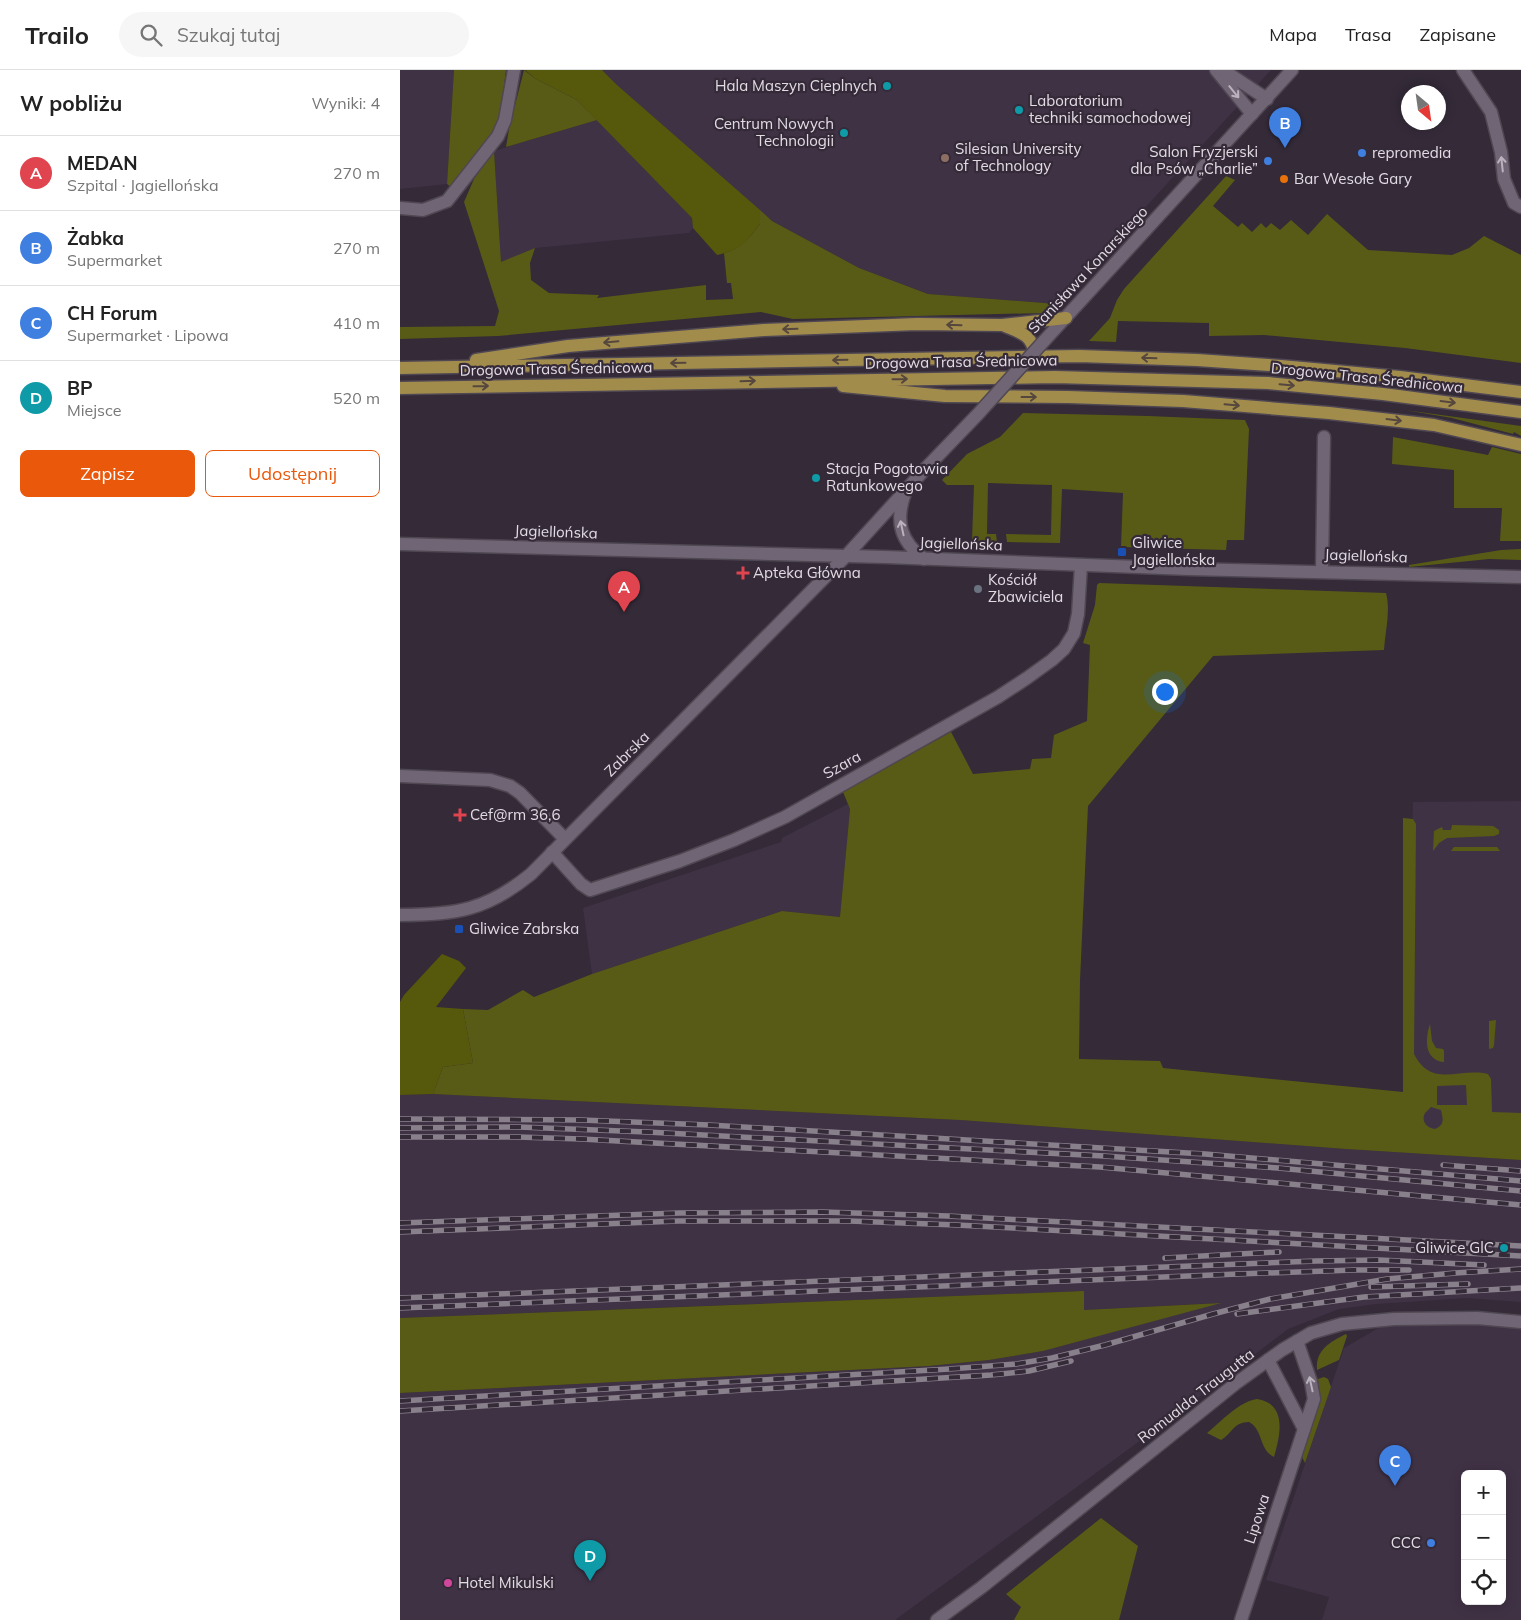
<!DOCTYPE html>
<html lang="pl">
<head>
<meta charset="utf-8">
<style>
  :root { --surface:#fff; --page:#f6f6f6; --text:#222; --muted:#767676; --line:#e0e0e0; --accent:#ea580c }
  body { margin:0; font-family:Mulish,sans-serif; background:var(--page); color:var(--text) }
  .controls { position:absolute; right:15px; bottom:15px; display:grid; overflow:hidden; border-radius:8px; box-shadow:0 2px 12px #0003 }
  .controls button { width:45px; height:45px; display:grid; place-items:center; padding:0; border:0; border-bottom:1px solid var(--line); background:var(--surface); color:var(--text); font:25px sans-serif }
  .compass { position:absolute; left:1001px; top:15px; width:45px; height:45px; border-radius:50%; background:var(--surface); box-shadow:0 2px 12px #0003; rotate:151deg }
  .you { position:absolute; left:764px; top:621px; width:18px; height:18px; margin:-12px; border:4px solid #fff; border-radius:50%; background:#1a73e8; box-shadow:0 0 0 8px #1a73e833 }
  .badge { display:grid; place-items:center; width:32px; height:32px; border-radius:50%; background:var(--accent); color:#fff; font-size:16px; font-weight:700 }
  .pin { position:absolute; translate:-50% -41px; filter:drop-shadow(0 1px 2px #0008) }
  .pin::after { content:''; position:absolute; top:26px; width:18px; height:15px; background:inherit; clip-path:polygon(0 0,100% 0,50% 100%) }
  .list { margin:0; padding:0; list-style:none }
  h2 { display:flex; justify-content:space-between; align-items:center; height:65px; margin:0; padding:0 20px; font-size:21px }
  h2 small { font-size:16px; font-weight:400; color:var(--muted) }
  .list li { display:grid; grid-template-columns:32px 1fr auto; gap:15px; align-items:center; box-sizing:border-box; height:75px; padding:0 20px; border-top:1px solid var(--line) }
  .list b { display:block; font-size:19px; white-space:nowrap }
  .list p { margin:0; font-size:16px; white-space:nowrap; color:var(--muted) }
  .list em { font-size:16px; font-style:normal; color:var(--muted) }
  .actions { display:flex; gap:10px; padding:15px 20px }
  .actions a { flex:1; padding:11px 0; border:1px solid var(--accent); border-radius:8px; text-align:center; font-size:18px; color:var(--accent) }
  .actions .main { background:var(--accent); color:#fff }
  .icon { flex:none; width:28px; height:28px; fill:none; stroke:currentColor; stroke-width:2; stroke-linecap:round; stroke-linejoin:round }
  .map { position:relative; flex:none; width:1121px; height:1550px; overflow:hidden }
  header { display:flex; align-items:center; gap:30px; box-sizing:border-box; height:70px; padding:0 25px; background:var(--surface); border-bottom:1px solid var(--line) }
  header strong { font-size:24px }
  nav { display:flex; gap:28px; margin-inline-start:auto; font-size:18px }
  .search { width:350px; height:45px; background:var(--page); display:flex; align-items:center; gap:12px; box-sizing:border-box; padding:0 18px; border-radius:28px; color:var(--muted); font-size:19px }
  main { display:flex }
  aside { flex:1; background:var(--surface) }
  .map>svg:first-child { display:block }
</style>
</head>
<body>
<header>
<strong>Trailo</strong>
<div class="search"><svg class="icon" aria-label="search" viewBox="0 0 24 24"><circle cx="10" cy="10" r="6"/><path d="M15 15l6 6"/></svg>Szukaj tutaj</div>
<nav><a>Mapa</a><a>Trasa</a><a>Zapisane</a></nav>
</header>
<main>
<aside>
<h2>W pobliżu<small>Wyniki: 4</small></h2>
<ul class="list">
<li><span class="badge" style="background:#e0444e">A</span><div><b>MEDAN</b><p>Szpital · Jagiellońska</p></div><em>270 m</em></li>
<li><span class="badge" style="background:#3f7fe0">B</span><div><b>Żabka</b><p>Supermarket</p></div><em>270 m</em></li>
<li><span class="badge" style="background:#3f7fe0">C</span><div><b>CH Forum</b><p>Supermarket · Lipowa</p></div><em>410 m</em></li>
<li><span class="badge" style="background:#0f9aa8">D</span><div><b>BP</b><p>Miejsce</p></div><em>520 m</em></li>
</ul>
<div class="actions"><a class="main">Zapisz</a><a>Udostępnij</a></div>
</aside>
<div class="map">
<svg width="1121" height="1550" viewBox="0 0 1121 1550">
  <rect width="100%" height="100%" fill="#342a38"/>
  <!-- built -->
  <g fill="#403245" fill-rule="evenodd">
    <polygon points="0,0 54,0 47,114 0,119"/>
    <polygon points="202,0 871,0 657,234 528,224 459,198 372,151 217,15"/>
    <polygon points="197,50 292,148 293,158 289,163 135,178 101,193 94,81"/>
    <polygon points="1121,731 1121,1071 1032,1068 1004,1023 1013,732"/>
    <polygon points="448,734 450,739 440,847 382,841 192,904 183,838 381,772 382,768"/>
    <polygon points="33,1024 560,1050 946,1079 1121,1090 1121,1232 1067,1228 976,1234 939,1239 888,1259 782,1340 495,1550 0,1550 0,1323 529,1296 589,1290 643,1281 818,1233 684,1240 683,1221 0,1248 0,1025"/>
    <path d="M994,1249l127,3v298h-199l7,-23 -63,-17 78,-232zM1065,1404h37v127h-37z"/>
  </g>
  <!-- green -->
  <g fill="#585b16" fill-rule="evenodd">
    <polygon points="54,0 106,0 100,49 83,79 51,117 47,114"/>
    <polygon points="124,0 136,9 177,30 197,50 106,77 109,59"/>
    <path d="M94,81l7,111 34,-14 -5,15 1,17 18,13 50,2 -2,3 109,-13v15l27,-1 -2,-16h-4l-3,-30c17,-4 25,-15 36,-29v-14l12,11 87,47 69,26 129,10 -13,9 -251,6 -32,-7 -263,24 -98,3v-12l95,-1 4,-15 -35,-109 10,-23z"/>
    <polygon points="826,106 835,110 813,136 838,157 842,153 852,162 861,153 866,158 871,153 880,160 891,150 908,165 927,144 968,180 1052,185 1069,178 1084,166 1121,185 1121,293 1005,278 864,265 809,266 809,253 718,251 716,272 689,271 710,248 717,230 724,219"/>
    <polygon points="1005,340 1121,356 1121,366 1114,362 1113,364 1052,348"/>
    <polygon points="623,343 748,346 845,350 849,359 844,470 827,470 826,480 721,477 723,423 662,419 660,473 607,472 606,464 651,465 652,415 588,413 587,464 596,464 597,472 572,470 574,415 547,415 542,410 567,384 600,367"/>
    <polygon points="993,367 1088,385 1092,377 1121,384 1121,471 1100,471 1102,438 1054,438 1054,400 992,394"/>
    <polygon points="1121,479 1121,490 1089,489 1009,497 1009,495 1101,480"/>
    <path d="M699,513l287,10c5,19 -1,38 -2,57l-171,6 -125,150 -8,174 -1,79 81,2 3,7 240,24v-274l10,1 3,5 -2,230c18,35 45,13 74,20l3,5 1,33 29,1v47l-175,-11 -386,-29 -527,-26 10,-27 30,-4 -10,-54 25,1 35,-20 11,7 58,-23 190,-63 58,6 10,-108 -7,-17 108,-60 22,42 57,-5 2,-10 19,-1 3,-23 33,-14 3,-76 -7,-2 12,-38 2,-20zM1037,1016l29,-1 1,20h-30zM1031,1037l10,3c2,9 4,15 -6,19 -9,-1 -14,-8 -10,-16z"/>
    <polygon points="1052,755 1093,756 1099,760 1099,764 1094,766 1047,768 1039,773 1033,781 1034,761 1042,757 1043,760 1051,760"/>
    <polygon points="1054,777 1097,777 1100,781 1051,781"/>
    <polygon points="1096,950 1094,975 1093,978 1089,979 1089,951"/>
    <path d="M1030,954l2,17 4,7 7,1 1,2v11c-20,-2 -19,-23 -14,-38z"/>
    <polygon points="684,1221 684,1240 821,1233 643,1281 589,1290 529,1296 0,1323 0,1248"/>
    <path d="M946,1264l1,2 -8,24 -22,10c-2,-20 13,-28 29,-36z"/>
    <polygon points="924,1307 928,1309 931,1317 905,1393 902,1387 920,1332 918,1309"/>
    <path d="M857,1329c31,5 23,37 17,58 -15,-7 -11,-28 -25,-35 -16,0 -17,12 -28,18l-14,-7c15,-12 31,-31 50,-34z"/>
    <polygon points="701,1448 738,1476 719,1550 614,1550 621,1537 606,1524"/>
  </g>
  <!-- forest -->
  <g fill="#56590b">
    <path d="M125,0h77l15,15 143,125v14c-16,20 -18,25 -43,31l-24,-27 -1,-10 -115,-118 -41,-21z"/>
    <polygon points="42,884 59,891 66,898 36,937 63,939 73,993 43,997 33,1024 0,1025 0,932 4,925"/>
  </g>
  <g fill="none" stroke-linecap="round" stroke-linejoin="round">
    <defs>
      <g id="minor">
        <polyline points="816,0 852,44"/>
        <polyline points="823,0 867,29"/>
        <polyline points="1063,0 1091,42 1101,82 1104,109 1114,133 1121,137"/>
        <polyline points="0,138 23,140 47,131 98,66 105,50 114,0"/>
        <polyline points="922,501 924,367"/>
        <polyline points="0,706 90,710 110,716 120,723 165,769"/>
        <polyline points="152,782 181,814 190,820 280,791 334,770 385,747 598,627 627,608 652,590 664,579 674,563 678,544 681,495"/>
      </g>
      <g id="tertiary">
        <polyline points="644,271 892,0"/>
        <path d="M505,423c-10,28 -5,48 19,66"/>
        <polyline points="0,474 485,487 789,499 1121,507"/>
        <path d="M0,845c56,0 87,-5 131,-41l315,-318 80,-88 53,-55"/>
        <polyline points="868,1290 904,1359"/>
        <polyline points="841,1550 914,1329 911,1312 897,1271"/>
      </g>
      <polyline id="secondary" points="537,1550 582,1517 835,1314 882,1280 911,1263 942,1254 994,1249 1077,1248 1121,1252"/>
      <g id="primary">
        <path d="M605,256c14,6 28,9 29,27"/>
        <polyline points="76,290 168,276 364,260 517,254 602,255 666,248"/>
        <polyline points="0,298 679,286 797,290 881,296 1000,307 1121,322"/>
        <polyline points="443,316 545,326 668,327 783,331 929,343 1034,355 1121,375"/>
        <polyline points="0,318 655,307 868,313 983,324 1121,342"/>
      </g>
    </defs>
    <!-- minor casing -->
    <use href="#minor" stroke="#4f4752" stroke-width="15"/>
    <!-- tertiary casing -->
    <use href="#tertiary" stroke="#4f4752" stroke-width="15"/>
    <!-- secondary casing -->
    <use href="#secondary" stroke="#4f4752" stroke-width="15"/>
    <!-- primary casing -->
    <use href="#primary" stroke="#4f4752" stroke-width="15"/>
    <!-- minor -->
    <use href="#minor" stroke="#706574" stroke-width="12"/>
    <!-- tertiary -->
    <use href="#tertiary" stroke="#706574" stroke-width="12"/>
    <!-- secondary -->
    <use href="#secondary" stroke="#706574" stroke-width="12"/>
    <!-- primary -->
    <use href="#primary" stroke="#a28c4c" stroke-width="12"/>
    <defs>
      <g id="rail">
        <polyline points="0,1049 181,1050 309,1055 805,1084 1121,1111"/>
        <polyline points="0,1058 119,1057 247,1062 704,1086 878,1098 1121,1121"/>
        <polyline points="0,1067 118,1067 181,1069 700,1097 1121,1135"/>
        <polyline points="1043,1095 1121,1101"/>
        <polyline points="0,1153 279,1143 423,1142 548,1146 1121,1176"/>
        <polyline points="0,1162 278,1151 449,1151 557,1155 1121,1186"/>
        <polyline points="765,1188 879,1182"/>
        <polyline points="971,1217 1068,1214"/>
        <polyline points="0,1228 916,1191 979,1190 1084,1195"/>
        <polyline points="0,1238 838,1204 954,1200 1009,1200"/>
        <polyline points="837,1244 964,1227 1121,1218"/>
        <polyline points="0,1331 549,1299 616,1294 652,1288 705,1275 813,1244 870,1229 987,1209 1055,1203 1121,1199"/>
        <polyline points="0,1341 591,1305 629,1301 671,1291"/>
      </g>
    </defs>
    <!-- rail casing -->
    <use href="#rail" stroke="#88808b" stroke-width="5.5"/>
    <!-- rail -->
    <use href="#rail" stroke="#342a38" stroke-width="4" stroke-dasharray="11" stroke-linecap="butt"/>
    <defs>
      <polyline id="tertiary-bridge" points="579,343 644,271"/>
    </defs>
    <!-- tertiary-bridge casing -->
    <use href="#tertiary-bridge" stroke="#4f4752" stroke-width="15" stroke-linecap="butt"/>
    <!-- tertiary-bridge -->
    <use href="#tertiary-bridge" stroke="#706574" stroke-width="12"/>
  </g>
  <!-- one-way arrows -->
  <defs><path id="oneway-shaft" d="M-6 0H5M1.5-3L5.5 0L1.5 3" fill="none" stroke-width="1.6" stroke-linecap="round" stroke-linejoin="round" transform="scale(1.25)"/></defs>
  <g stroke="#bab2bd">
    <use href="#oneway-shaft" transform="translate(834 22) rotate(51)"/>
    <use href="#oneway-shaft" transform="translate(1102 94) rotate(-96)"/>
    <use href="#oneway-shaft" transform="translate(502 458) rotate(-102)"/>
    <use href="#oneway-shaft" transform="translate(911 1314) rotate(-102)"/>
  </g>
  <g stroke="#55473e">
    <use href="#oneway-shaft" transform="translate(554 255) rotate(-178)"/>
    <use href="#oneway-shaft" transform="translate(390 259) rotate(178)"/>
    <use href="#oneway-shaft" transform="translate(211 272) rotate(175)"/>
    <use href="#oneway-shaft" transform="translate(749 288) rotate(-178)"/>
    <use href="#oneway-shaft" transform="translate(440 290) rotate(179)"/>
    <use href="#oneway-shaft" transform="translate(278 293) rotate(179)"/>
    <use href="#oneway-shaft" transform="translate(500 309) rotate(-1)"/>
    <use href="#oneway-shaft" transform="translate(348 311) rotate(-2)"/>
    <use href="#oneway-shaft" transform="translate(887 315) rotate(5)"/>
    <use href="#oneway-shaft" transform="translate(81 316) rotate(-1)"/>
    <use href="#oneway-shaft" transform="translate(629 327)"/>
    <use href="#oneway-shaft" transform="translate(1048 332) rotate(7)"/>
    <use href="#oneway-shaft" transform="translate(832 335) rotate(5)"/>
    <use href="#oneway-shaft" transform="translate(994 350) rotate(7)"/>
  </g>
  <!-- markers -->
  <g fill="#0f9aa8" stroke="#342a38" stroke-width="2">
    <circle cx="487" cy="16" r="5"/>
    <circle cx="619" cy="40" r="5"/>
    <circle cx="444" cy="63" r="5"/>
    <circle cx="416" cy="408" r="5"/>
    <circle cx="1104" cy="1178" r="5"/>
  </g>
  <g fill="#3f7fe0" stroke="#342a38" stroke-width="2">
    <circle cx="962" cy="83" r="5"/>
    <circle cx="868" cy="91" r="5"/>
    <circle cx="1031" cy="1473" r="5"/>
  </g>
  <circle fill="#8d6e63" stroke="#342a38" stroke-width="2" cx="545" cy="88" r="5"/>
  <circle fill="#e8710a" stroke="#342a38" stroke-width="2" cx="884" cy="109" r="5"/>
  <g fill="#1a4fb4" stroke="#342a38" stroke-width="2">
    <rect x="717" y="477" width="10" height="10" rx="2.5"/>
    <rect x="54" y="854" width="10" height="10" rx="2.5"/>
  </g>
  <g fill="#e0444e" stroke="#342a38" stroke-width="2">
    <path d="M340.5 495.5h5v5h5v5h-5v5h-5v-5h-5v-5h5z"/>
    <path d="M57.5 737.5h5v5h5v5h-5v5h-5v-5h-5v-5h5z"/>
  </g>
  <circle fill="#6b7280" stroke="#342a38" stroke-width="2" cx="578" cy="519" r="5"/>
  <circle fill="#d1479c" stroke="#342a38" stroke-width="2" cx="48" cy="1513" r="5"/>
  <g text-anchor="middle" stroke-width="4.5" stroke-linejoin="round" paint-order="stroke">
    <!-- poi labels -->
    <g font-size="15" fill="#e2dbe4" stroke="#342a38" text-anchor="start">
      <text x="477" y="21" text-anchor="end">Hala Maszyn Cieplnych</text>
      <text x="629" y="36">Laboratorium<tspan x="629" dy="17">techniki samochodowej</tspan></text>
      <text x="434" y="59" text-anchor="end">Centrum Nowych<tspan x="434" dy="17">Technologii</tspan></text>
      <text x="555" y="84">Silesian University<tspan x="555" dy="17">of Technology</tspan></text>
      <text x="858" y="87" text-anchor="end">Salon Fryzjerski<tspan x="858" dy="17">dla Psów „Charlie”</tspan></text>
      <text x="972" y="88">repromedia</text>
      <text x="894" y="114">Bar Wesołe Gary</text>
      <text x="426" y="404">Stacja Pogotowia<tspan x="426" dy="17">Ratunkowego</tspan></text>
      <text x="732" y="478">Gliwice<tspan x="732" dy="17">Jagiellońska</tspan></text>
      <text x="353" y="508">Apteka Główna</text>
      <text x="588" y="515">Kościół<tspan x="588" dy="17">Zbawiciela</tspan></text>
      <text x="70" y="750">Cef@rm 36,6</text>
      <text x="69" y="864">Gliwice Zabrska</text>
      <text x="1094" y="1183" text-anchor="end">Gliwice GlC</text>
      <text x="1021" y="1478" text-anchor="end">CCC</text>
      <text x="58" y="1518">Hotel Mikulski</text>
    </g>
    <!-- street labels -->
    <g font-size="15" fill="#e2dbe4" stroke="#342a38">
      <text transform="translate(688 200) rotate(-47)" y="5">Stanisława Konarskiego</text>
      <text transform="translate(561 292) rotate(-1)" y="5">Drogowa Trasa Średnicowa</text>
      <text transform="translate(156 299) rotate(-1)" y="5">Drogowa Trasa Średnicowa</text>
      <text transform="translate(967 308) rotate(6)" y="5">Drogowa Trasa Średnicowa</text>
      <text transform="translate(156 462) rotate(2)" y="5">Jagiellońska</text>
      <text transform="translate(561 474) rotate(2)" y="5">Jagiellońska</text>
      <text transform="translate(966 486) rotate(2)" y="5">Jagiellońska</text>
      <text transform="translate(227 684) rotate(-45)" y="5">Zabrska</text>
      <text transform="translate(442 695) rotate(-29)" y="5">Szara</text>
      <text transform="translate(796 1326) rotate(-38)" y="5">Romualda Traugutta</text>
      <text transform="translate(857 1449) rotate(-72)" y="5">Lipowa</text>
    </g>
  </g>
</svg>
<div class="controls">
<button>+</button>
<button>−</button>
<button><svg class="icon" aria-label="locate" viewBox="0 0 24 24"><circle cx="12" cy="12" r="6"/><path d="M12 2v4M12 18v4M2 12h4M18 12h4"/></svg></button>
</div>
<svg class="compass" viewBox="-18 -18 36 36"><path d="M0-13l5 13h-10z" fill="#e53935"/><path d="M0 13l5-13h-10z" fill="#767676"/></svg>
<div class="you"></div>
<div class="pin badge" style="left:224px;top:542px;background:#e0444e">A</div>
<div class="pin badge" style="left:885px;top:78px;background:#3f7fe0">B</div>
<div class="pin badge" style="left:995px;top:1416px;background:#3f7fe0">C</div>
<div class="pin badge" style="left:190px;top:1511px;background:#0f9aa8">D</div>
</div>
</main>
</body>
</html>
